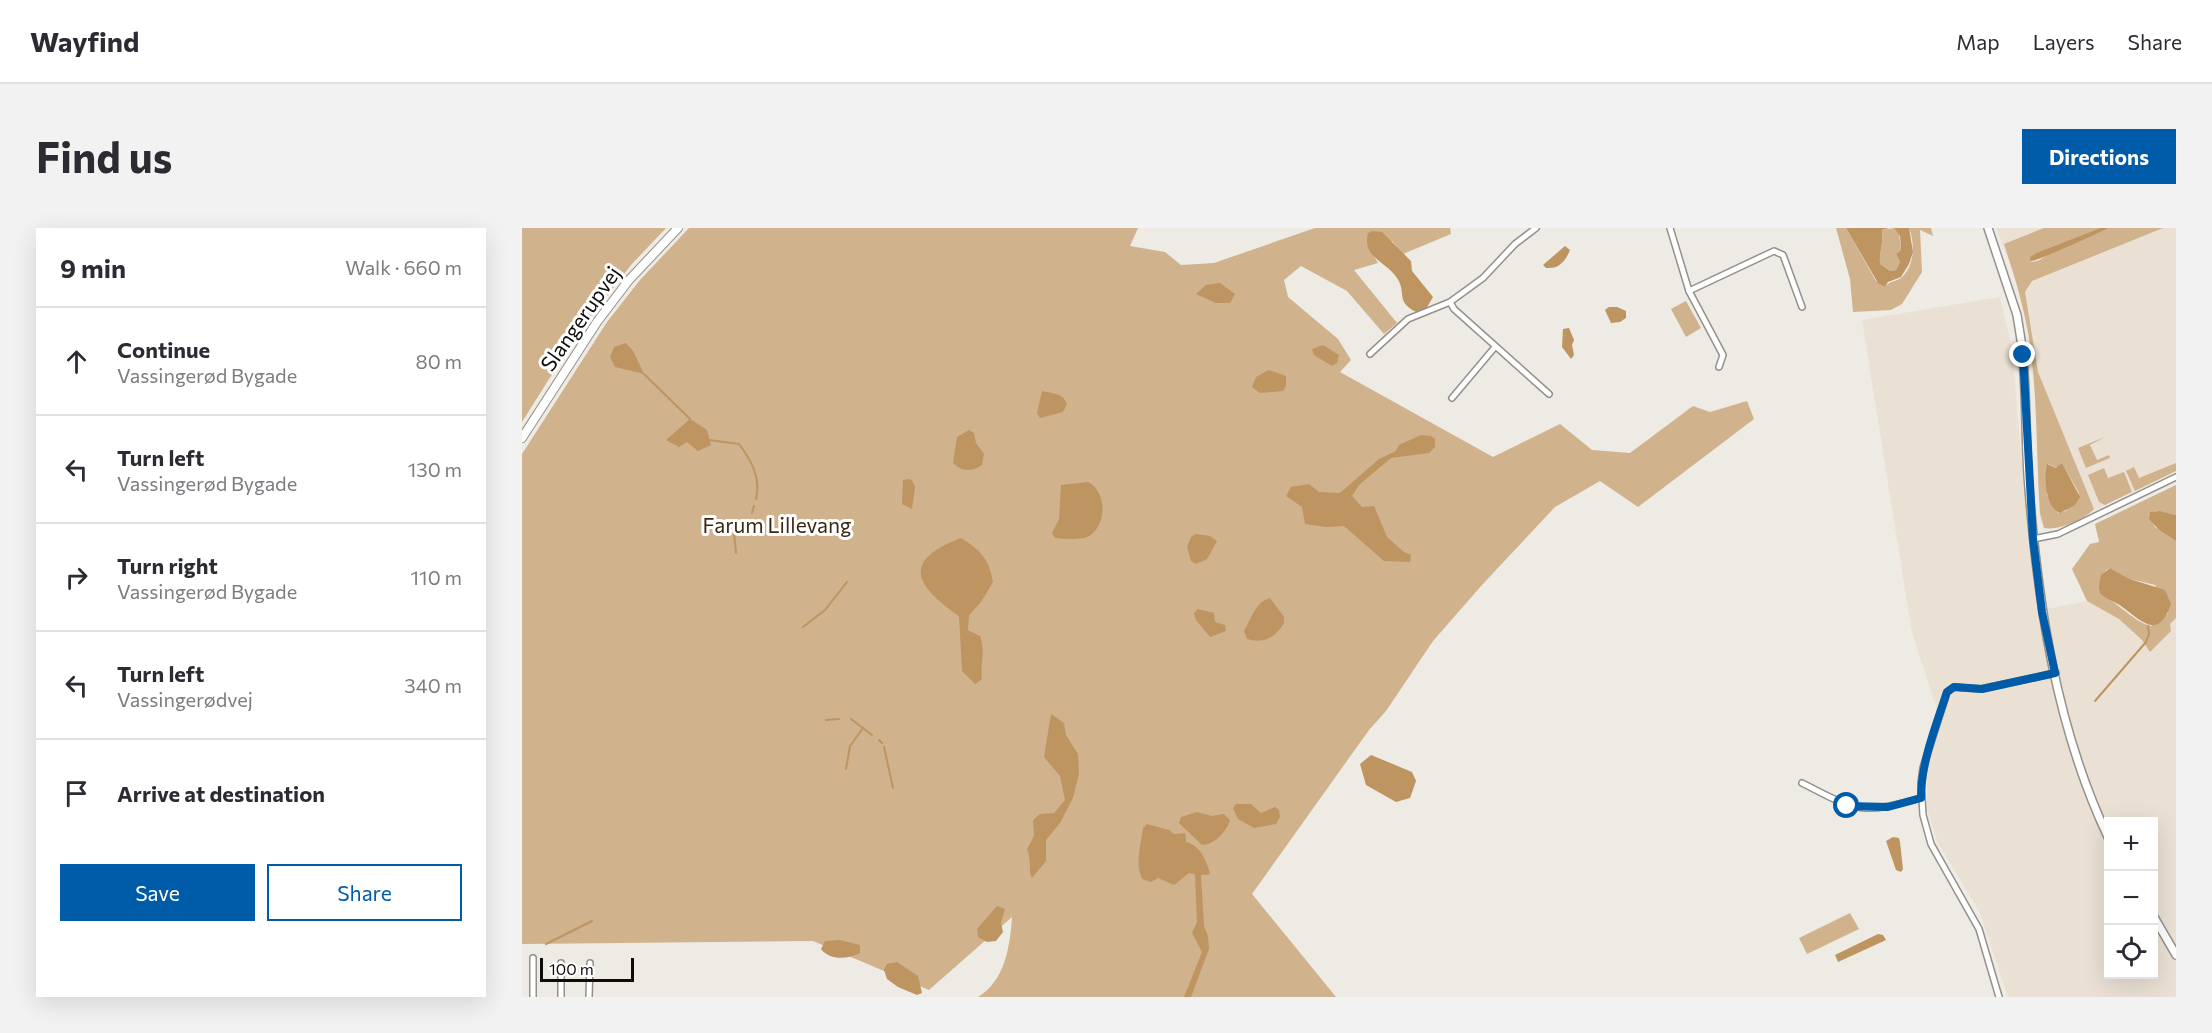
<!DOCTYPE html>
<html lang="en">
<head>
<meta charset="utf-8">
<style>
  :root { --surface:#fff; --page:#f2f2f3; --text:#2b2b33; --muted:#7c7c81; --line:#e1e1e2; --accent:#005ba8 }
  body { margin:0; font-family:Commissioner,sans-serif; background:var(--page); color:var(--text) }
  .controls { position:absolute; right:18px; bottom:18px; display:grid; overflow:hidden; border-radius:0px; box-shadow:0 6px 24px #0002 }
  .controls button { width:54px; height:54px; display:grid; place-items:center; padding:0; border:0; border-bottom:2px solid var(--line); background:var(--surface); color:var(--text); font:30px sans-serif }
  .scale { position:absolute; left:18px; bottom:15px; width:94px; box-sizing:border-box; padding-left:6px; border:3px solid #0e0c0b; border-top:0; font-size:16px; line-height:21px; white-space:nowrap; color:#0e0c0b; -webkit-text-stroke:4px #fff; paint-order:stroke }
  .stop { position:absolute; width:18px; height:18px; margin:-14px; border:4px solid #005ba8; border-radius:50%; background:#fff }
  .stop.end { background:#005ba8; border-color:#fff; box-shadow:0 2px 6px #0008 }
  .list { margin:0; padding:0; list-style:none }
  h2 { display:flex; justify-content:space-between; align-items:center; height:78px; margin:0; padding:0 24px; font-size:26px }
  h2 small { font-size:20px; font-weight:400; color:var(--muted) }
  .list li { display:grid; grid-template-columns:39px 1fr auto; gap:18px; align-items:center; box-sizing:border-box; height:108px; padding:0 24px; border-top:2px solid var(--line) }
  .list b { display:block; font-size:22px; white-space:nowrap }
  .list p { margin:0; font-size:20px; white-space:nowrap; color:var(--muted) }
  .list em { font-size:20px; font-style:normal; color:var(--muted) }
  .actions { display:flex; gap:12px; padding:18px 24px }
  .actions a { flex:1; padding:14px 0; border:2px solid var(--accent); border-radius:0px; text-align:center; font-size:21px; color:var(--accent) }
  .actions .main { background:var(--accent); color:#fff }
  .icon { flex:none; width:33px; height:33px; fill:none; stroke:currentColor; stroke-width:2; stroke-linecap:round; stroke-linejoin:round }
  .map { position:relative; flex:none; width:1654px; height:769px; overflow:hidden; border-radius:0px }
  header { display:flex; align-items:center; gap:36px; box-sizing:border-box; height:84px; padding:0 30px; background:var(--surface); border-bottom:2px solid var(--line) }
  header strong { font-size:28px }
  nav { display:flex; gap:33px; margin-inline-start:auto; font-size:21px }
  .intro { display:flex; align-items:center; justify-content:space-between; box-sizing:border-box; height:144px; padding:0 36px }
  h1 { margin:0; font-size:42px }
  .button { padding:15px 27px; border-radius:0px; background:var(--accent); color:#fff; font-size:21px; font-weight:700 }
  main { display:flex; gap:36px; padding:0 36px }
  aside { flex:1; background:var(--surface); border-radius:0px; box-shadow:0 6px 24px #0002 }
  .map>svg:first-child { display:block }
</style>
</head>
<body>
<header>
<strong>Wayfind</strong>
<nav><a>Map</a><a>Layers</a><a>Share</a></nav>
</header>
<div class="intro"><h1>Find us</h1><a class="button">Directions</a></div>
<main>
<aside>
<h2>9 min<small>Walk · 660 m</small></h2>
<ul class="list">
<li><svg class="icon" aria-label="ahead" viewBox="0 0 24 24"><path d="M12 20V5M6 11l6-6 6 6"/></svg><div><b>Continue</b><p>Vassingerød Bygade</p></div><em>80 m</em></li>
<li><svg class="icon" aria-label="left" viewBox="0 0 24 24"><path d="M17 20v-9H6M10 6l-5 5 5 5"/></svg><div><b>Turn left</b><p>Vassingerød Bygade</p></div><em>130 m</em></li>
<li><svg class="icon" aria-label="right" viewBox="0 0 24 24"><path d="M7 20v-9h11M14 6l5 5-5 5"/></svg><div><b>Turn right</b><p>Vassingerød Bygade</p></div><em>110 m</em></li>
<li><svg class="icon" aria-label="left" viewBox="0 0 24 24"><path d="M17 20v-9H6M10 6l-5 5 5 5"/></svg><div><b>Turn left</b><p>Vassingerødvej</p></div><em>340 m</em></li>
<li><svg class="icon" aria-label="arrive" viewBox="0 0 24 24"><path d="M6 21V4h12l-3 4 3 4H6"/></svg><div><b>Arrive at destination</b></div></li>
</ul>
<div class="actions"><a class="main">Save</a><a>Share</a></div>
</aside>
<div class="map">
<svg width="1654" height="769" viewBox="0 0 1654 769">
  <rect width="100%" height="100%" fill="#eeeae4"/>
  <!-- built -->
  <g fill="#eae0d4" fill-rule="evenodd">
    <polygon points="1474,0 1654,0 1654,243 1537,299 1522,300 1518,290 1513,165 1507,111 1494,51"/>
    <path d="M1478,69l12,51 16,193 9,70 50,-10 32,18 23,21 28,-16 6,-6v379h-168l-28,-84 -42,-70 -11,-34v-28l10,-72 -25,-76 -50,-313zM1586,594h46v152h-46z"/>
  </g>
  <!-- green -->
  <g fill="#d0b28d" fill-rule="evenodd">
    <polygon points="0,0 144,0 109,37 56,105 0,194"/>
    <path d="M167,0h449l-8,18 35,6 16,13 33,-2 101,-35h135l1,6 -48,20 -11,-13 -24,5 10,17 -24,7 43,53 -13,11 -37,-43 -46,-25 -17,14 4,17 50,42 13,21 -11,12 153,85 67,-33 32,26 38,3 63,-47 17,6 37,-11 7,18 -116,88 -38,-26 -45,26 -73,78 -49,56 -47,70 -17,19 -117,164 84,103h-358c27,-16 32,-51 34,-80l-83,73 -116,-49 -291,3v-490l85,-132 33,-42z"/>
    <path d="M1314,0h10l30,53 9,6c4,-6 10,-5 16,-9 14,-12 14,-35 8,-50h22l2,8 -13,-6 2,42 -20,32 -11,6 -38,2 -3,-33z"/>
    <path d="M1372,0l5,6 2,16 -5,4 4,8 -4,8 -6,1 -10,-7c-1,-12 4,-22 2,-34z"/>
    <path d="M1522,0h56l-64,25 -6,4 1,5 7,-1 14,-9 57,-24h54l-131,53 -7,11 13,80 56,137c-9,10 -36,22 -50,19l-4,-15c-4,-58 -2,-117 -11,-175 -5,-32 -15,-63 -25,-94zM1540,235l17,30 -13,18 -8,2 -11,-18 1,-31 9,4z"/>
    <polygon points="1164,73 1179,100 1164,109 1149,81"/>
    <polygon points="1583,209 1568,217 1575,232 1587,227 1588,230 1564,240 1556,220"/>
    <polygon points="1654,235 1654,243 1613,263 1604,243 1612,239 1617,250"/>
    <polygon points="1582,240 1586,250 1602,244 1610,264 1583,277 1577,274 1566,247"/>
    <path d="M1654,257v30l-21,-4 -6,4 6,12 21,14v77l-6,6 1,7 -21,21 -8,-12 -23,-21 -32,-18 -15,-32 18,-25 9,-2 -4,-18zM1588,340l20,11 25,6 13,28 -7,7 -10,6c-17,-4 -31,-22 -48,-30l-4,-12 7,-14z"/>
    <polygon points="1328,685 1337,701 1285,726 1277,710"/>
  </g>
  <!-- water -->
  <g fill="#be9561">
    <path d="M1324,0h43l-7,2c2,12 -3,22 -2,34l10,7 6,-1 4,-8 -4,-8 5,-4 -1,-14 -6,-8h15l4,24 -4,12 -8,13 -13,5 -3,5 -7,-4z"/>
    <path d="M1578,0h9c-11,5 -73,34 -79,33v-4l6,-4z"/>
    <path d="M850,3l10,1 29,29 1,10 21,26 -7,12 -10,3c-21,-11 -9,-19 -19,-34 -11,-17 -35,-20 -29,-45z"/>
    <path d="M1043,18l5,4c-5,12 -11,19 -24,18l-3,-3z"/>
    <polygon points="698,55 713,66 708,75 694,75 674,66 684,57"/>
    <polygon points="1087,79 1095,79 1104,83 1104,90 1098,94 1089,95 1083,82"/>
    <polygon points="1047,100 1052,112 1050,117 1052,127 1049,131 1040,119 1041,101"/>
    <polygon points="104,115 111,123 122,146 93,139 88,129 92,119"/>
    <polygon points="801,117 817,127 815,135 810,138 792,127 790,121"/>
    <polygon points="747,142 764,148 764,158 761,163 738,165 730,159 734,149"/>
    <path d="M520,163c11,3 20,1 25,13l-4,8 -23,6 -3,-5z"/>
    <polygon points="168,191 185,202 189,217 176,223 165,214 157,219 144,212"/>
    <path d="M447,202l5,3 2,10 8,11 -2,11c-11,7 -20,7 -29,-2l4,-26z"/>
    <polygon points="899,207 909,208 913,211 913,219 907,225 869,230 837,257 830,268 840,279 852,278 865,309 882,324 889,327 888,334 862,333 822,298 804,299 783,296 780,279 764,268 769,259 787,256 797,264 818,265 857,231 874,223 877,217"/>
    <path d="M1540,235l18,34 -5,8 -15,8c-15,-6 -16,-36 -13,-49l9,4z"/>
    <polygon points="386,251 390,252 393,259 390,281 380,276 381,252"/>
    <path d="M566,254c19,9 20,45 -1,55 -7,3 -24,2 -32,1l-3,-5 7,-14 2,-34z"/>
    <polygon points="1637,283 1654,287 1654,313 1637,302 1627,291 1628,284"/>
    <polygon points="674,306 688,308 695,313 685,331 674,336 669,333 665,319 669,309"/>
    <path d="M439,310c20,12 28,21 32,44l-12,20 -12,13 -1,15 12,6c6,15 0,27 2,43l-7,5 -13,-13 -3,-55c-43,-30 -59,-55 2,-78z"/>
    <path d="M1588,340l20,11 35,11 6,14c-13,38 -30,16 -50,2 -5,-4 -16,-7 -20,-12 -4,-6 -1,-13 0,-19z"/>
    <path d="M748,370l14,19v6c-9,15 -20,21 -37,16l-3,-8c8,-13 11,-29 26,-33z"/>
    <polygon points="676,381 692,385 693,394 703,397 704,403 688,409 674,392 672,385"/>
    <path d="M529,486l13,9 2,12 12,19 1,20 -6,24 -13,25 -14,17v21l-14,17c-4,-6 0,-17 -5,-29l7,-13 -1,-16 7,-6 14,-1 11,-13 -5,-24 -16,-19z"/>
    <polygon points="849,527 890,544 894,553 888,570 874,574 844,557 838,536"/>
    <polygon points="714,576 729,576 739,585 753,579 757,582 758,589 754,596 732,600 716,591 711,580"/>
    <path d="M675,584l15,4 12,-2 6,6c-2,10 -17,26 -28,25l-23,-22 2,-6z"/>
    <path d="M625,596l22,6 5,4 11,-1 1,9c14,3 20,18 24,31l-2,2h-7l3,51 4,10 1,13 -18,48h-7l18,-45 -10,-19 5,-11 -2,-48 -6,-1 -15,12 -16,-7 -7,4 -9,-3c-7,-18 -1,-34 1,-51z"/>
    <polygon points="1371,609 1377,610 1378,614 1381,641 1379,644 1374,642 1364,613"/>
    <polygon points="475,678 483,681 479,695 481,704 474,713 465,714 456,709 455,701"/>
    <polygon points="1356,706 1361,707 1364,712 1316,734 1313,727"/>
    <path d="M318,712l20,5v8c-12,6 -30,8 -39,-4l4,-8z"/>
    <polygon points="375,734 396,748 400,765 395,767 376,759 365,751 362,742 365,736"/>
  </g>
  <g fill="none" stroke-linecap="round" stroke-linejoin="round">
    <!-- stream -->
    <g stroke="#be9561" stroke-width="2">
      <polyline points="122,146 168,191"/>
      <path d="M187,212l30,4c13,17 22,35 17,55"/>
      <polyline points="230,285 232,278"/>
      <polyline points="212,305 214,325"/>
      <polyline points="281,399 303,382 325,354"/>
      <polyline points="1573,473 1624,414 1627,406 1626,398"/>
      <polyline points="329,491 350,507"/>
      <polyline points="304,492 317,491"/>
      <polyline points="357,512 360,515"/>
      <polyline points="362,519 371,560"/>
      <polyline points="324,541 328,518 341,500"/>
      <polyline points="24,716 70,693"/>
    </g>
    <defs>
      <g id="minor">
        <polyline points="1148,0 1167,63 1201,127 1197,139"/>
        <polyline points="1167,63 1252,23 1261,27 1280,79"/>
        <polyline points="928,74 932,81 1027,166"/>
        <polyline points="848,126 886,91 928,74 961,50 993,16 1014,0"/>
        <polyline points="930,170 973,119"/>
        <polyline points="1511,311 1536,306 1654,249"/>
        <path d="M1280,555c54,28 59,32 119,15"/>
        <polyline points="11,769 11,730"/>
        <polyline points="39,769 39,735"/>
        <polyline points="67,769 68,735"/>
        <polyline points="1477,769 1457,701 1409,616 1401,587 1399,555 1401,540 1425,464 1432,459 1459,461 1534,445"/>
      </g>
      <g id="tertiary">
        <path d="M1466,0l29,87 4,25c6,45 4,90 7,136 9,123 27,249 80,361"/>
        <polyline points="1632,689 1654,727"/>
      </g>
      <polyline id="secondary" points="0,210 75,94 107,52 156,0"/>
    </defs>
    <!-- minor casing -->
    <use href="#minor" stroke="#95908b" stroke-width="8"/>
    <!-- tertiary casing -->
    <use href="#tertiary" stroke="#95908b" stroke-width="10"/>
    <!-- secondary casing -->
    <use href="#secondary" stroke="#95908b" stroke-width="10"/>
    <!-- minor -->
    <use href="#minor" stroke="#fff" stroke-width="5"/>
    <!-- tertiary -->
    <use href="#tertiary" stroke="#fff" stroke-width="7"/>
    <!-- secondary -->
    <use href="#secondary" stroke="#fff" stroke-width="8"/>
  </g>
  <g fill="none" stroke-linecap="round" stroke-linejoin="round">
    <!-- route -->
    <path stroke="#005ba8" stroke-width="8" d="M1325,578l41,1 33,-9c0,-36 15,-72 26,-106l7,-5 28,2 73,-16 -13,-61 -9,-73 -10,-184"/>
  </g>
  <g text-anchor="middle" stroke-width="6" stroke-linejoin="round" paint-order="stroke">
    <!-- street labels -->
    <g font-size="21" fill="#0e0c0b" stroke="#fff">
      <text transform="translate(59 91) rotate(-55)" y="7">Slangerupvej</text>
    </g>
    <!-- park labels -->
    <g font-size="21" fill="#3a2810" stroke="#fff">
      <text x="255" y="305">Farum Lillevang</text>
    </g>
  </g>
</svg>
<div class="controls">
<button>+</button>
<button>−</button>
<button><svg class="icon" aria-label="locate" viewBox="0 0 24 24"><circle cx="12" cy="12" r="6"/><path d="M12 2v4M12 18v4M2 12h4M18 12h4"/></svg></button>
</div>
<div class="scale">100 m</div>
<div class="stop" style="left:1325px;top:578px"></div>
<div class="stop end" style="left:1501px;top:127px"></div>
</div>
</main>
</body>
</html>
